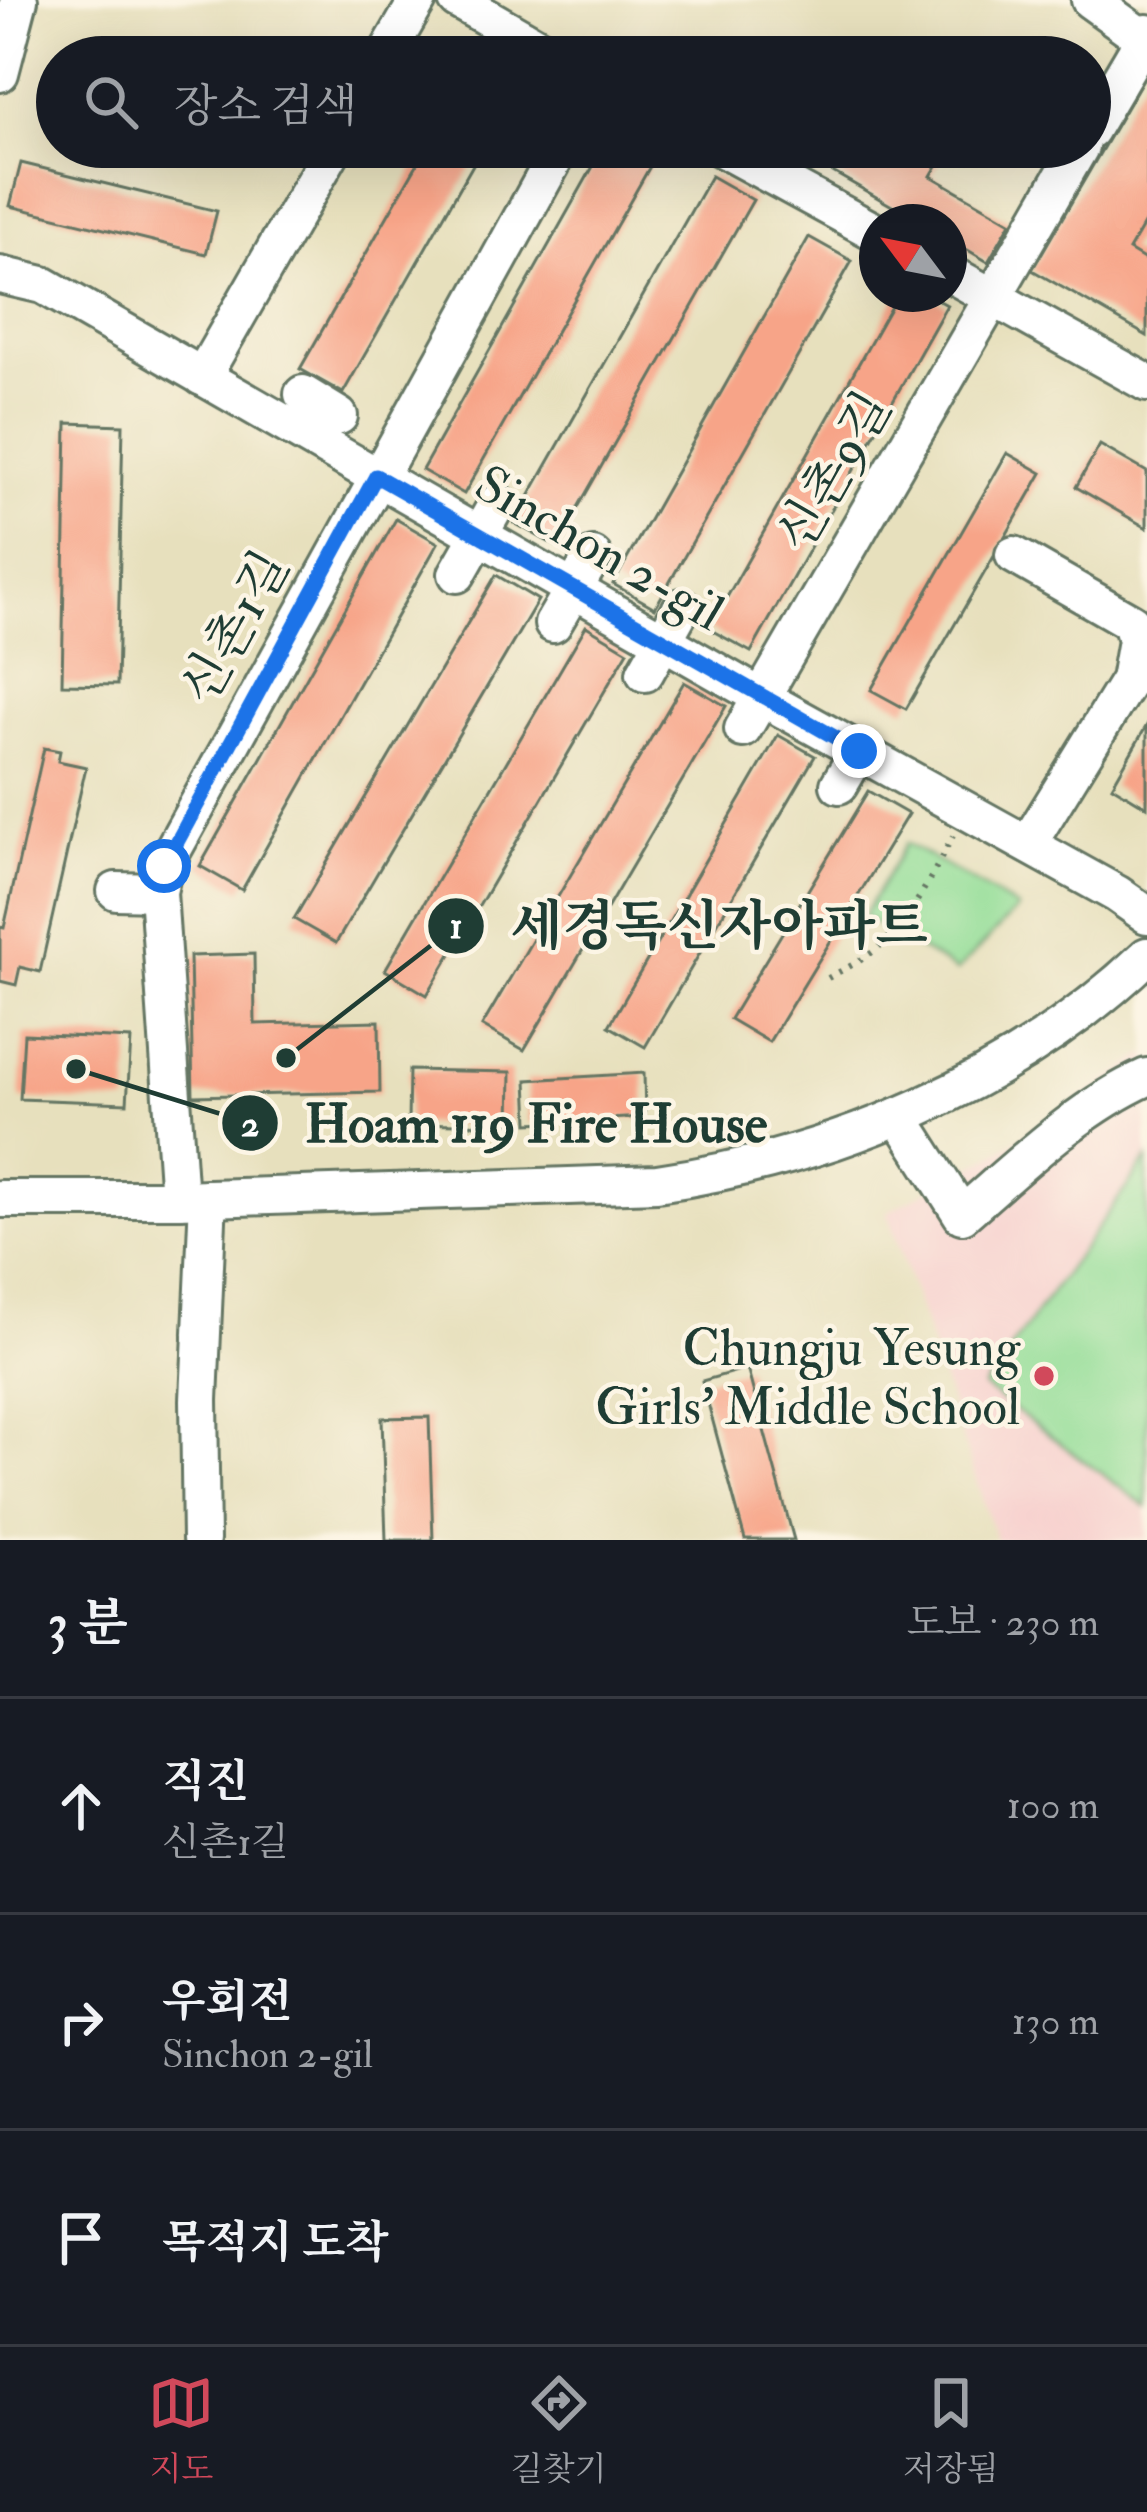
<!DOCTYPE html>
<html lang="ko">
<head>
<meta charset="utf-8">
<style>
  :root { --surface:#171b24; --page:#20242c; --text:#f1f3f6; --muted:#9ea1a6; --line:#363941; --accent:#d1495b }
  body { margin:0; font-family:"IM FELL Double Pica","Noto Serif KR",serif; background:var(--page); color:var(--text) }
  .compass { position:absolute; left:859px; top:204px; width:108px; height:108px; border-radius:50%; background:var(--surface); box-shadow:0 12px 48px #0002; rotate:302deg }
  .stop { position:absolute; width:36px; height:36px; margin:-27px; border:9px solid #1a73e8; border-radius:50%; background:#fff }
  .stop.end { background:#1a73e8; border-color:#fff; box-shadow:0 3px 12px #0008 }
  .list { margin:0; padding:0; list-style:none }
  h2 { display:flex; justify-content:space-between; align-items:center; height:156px; margin:0; padding:0 48px; font-size:51px }
  h2 small { font-size:39px; font-weight:400; color:var(--muted) }
  .list li { display:grid; grid-template-columns:78px 1fr auto; gap:36px; align-items:center; box-sizing:border-box; height:216px; padding:0 48px; border-top:3px solid var(--line) }
  .list b { display:block; font-size:45px; white-space:nowrap }
  .list p { margin:0; font-size:39px; white-space:nowrap; color:var(--muted) }
  .list em { font-size:39px; font-style:normal; color:var(--muted) }
  .icon { flex:none; width:66px; height:66px; fill:none; stroke:currentColor; stroke-width:2; stroke-linecap:round; stroke-linejoin:round }
  .map { position:relative; flex:none; width:1147px; height:1540px; overflow:hidden }
  .search { position:absolute; background:var(--surface); box-shadow:0 12px 48px #0002; left:36px; right:36px; top:36px; height:132px; display:flex; align-items:center; gap:30px; box-sizing:border-box; padding:0 42px; border-radius:66px; color:var(--muted); font-size:45px }
  .sheet { height:804px; background:var(--surface) }
  nav { display:flex; justify-content:space-around; align-items:center; box-sizing:border-box; height:168px; border-top:3px solid var(--line); background:var(--surface); font-size:33px; color:var(--muted) }
  nav a { display:grid; justify-items:center; gap:6px }
  nav .on { color:var(--accent) }
  .map>svg:first-child { display:block }
</style>
</head>
<body>
<div class="map">
<svg width="1147" height="1540" viewBox="0 0 1147 1540">
  <rect width="100%" height="100%" fill="#fcf5e5"/>
  <filter id="ink" filterUnits="userSpaceOnUse"><feTurbulence type="fractalNoise" baseFrequency=".00833" numOctaves="2"/><feDisplacementMap in="SourceGraphic" scale="24" xChannelSelector="R" yChannelSelector="G"/><feConvolveMatrix kernelMatrix="1 2 1 2 8 2 1 2 1" color-interpolation-filters="sRGB"/></filter>
  <filter id="wash" filterUnits="userSpaceOnUse"><feTurbulence type="fractalNoise" baseFrequency=".004" numOctaves="4" result="noise"/><feDisplacementMap in="SourceGraphic" scale="48" xChannelSelector="R" yChannelSelector="G"/><feGaussianBlur stdDeviation="2.7" result="paint"/><feColorMatrix in="noise" values="0 0 0 0 0 0 0 0 0 0 0 0 0 0 0 0 0 1.4 0 .05"/><feComposite in="paint" operator="in"/></filter>
  <g filter="url(#wash)">
    <rect width="100%" height="100%" fill="#e7e0bd"/>
    <!-- built -->
    <polygon fill="#f7d0ce" points="1147,1054 1147,1540 996,1540 887,1212 994,1155"/>
    <!-- green -->
    <g fill="#95de99" stroke="#5a8e66" stroke-width="3">
      <polygon points="906,843 1018,908 957,971 863,916"/>
      <polygon points="1147,1159 1147,1507 983,1387"/>
    </g>
    <g id="blocks">
      <!-- building -->
      <g fill="#f7a488">
        <polygon points="1147,72 1147,219 1129,250 1147,261 1147,336 1032,270"/>
        <polygon points="427,147 483,147 343,393 300,369"/>
        <polygon points="604,147 661,147 464,494 422,470"/>
        <polygon points="845,147 948,147 931,176 1011,222 988,262 949,239 949,222 920,222 831,171"/>
        <polygon points="21,163 217,211 206,254 10,206"/>
        <polygon points="711,176 753,200 556,546 514,523"/>
        <polygon points="809,237 852,261 655,608 613,584"/>
        <polygon points="898,294 927,294 947,305 751,652 709,629"/>
        <polygon points="67,423 123,425 117,685 62,684"/>
        <polygon points="1100,445 1147,472 1147,528 1076,487"/>
        <polygon points="1007,453 1042,473 906,709 871,690"/>
        <polygon points="396,519 438,543 242,890 200,866"/>
        <polygon points="496,575 538,600 336,943 294,919"/>
        <polygon points="586,626 628,651 427,995 385,970"/>
        <polygon points="684,682 726,706 524,1050 482,1026"/>
        <polygon points="1147,725 1147,807 1112,786"/>
        <polygon points="778,735 815,756 645,1047 609,1026"/>
        <polygon points="44,748 60,751 58,761 86,767 40,972 20,967 16,985 0,981 0,927 4,928"/>
        <polygon points="868,791 908,814 769,1042 730,1019"/>
        <polygon points="254,954 255,1024 379,1021 380,1092 193,1096 190,956"/>
        <polygon points="24,1034 131,1039 127,1103 20,1099"/>
        <polygon points="409,1070 511,1072 510,1125 408,1123"/>
        <polygon points="644,1073 645,1117 529,1123 527,1080"/>
        <polygon points="747,1368 794,1540 745,1540 702,1381"/>
        <polygon points="429,1417 433,1540 386,1540 382,1418"/>
      </g>
    </g>
  </g>
  <g filter="url(#ink)">
    <use href="#blocks" fill-opacity="0" stroke="#657664" stroke-width="3"/>
    <g fill="none" stroke-linecap="round" stroke-linejoin="round">
      <defs>
        <g id="minor">
          <polyline points="457,0 556,57"/>
          <polyline points="1090,0 1147,41"/>
          <polyline points="385,57 418,0"/>
          <polyline points="0,73 19,0"/>
          <polyline points="1090,130 1147,33"/>
          <polyline points="719,147 877,233"/>
          <polyline points="949,273 1147,383"/>
          <polyline points="0,275 43,285 761,697 1117,894 1147,915"/>
          <polyline points="202,377 334,147"/>
          <polyline points="303,394 339,416"/>
          <polyline points="1014,555 1131,622 1136,640 1129,680 1028,844"/>
          <polyline points="457,574 498,502"/>
          <polyline points="553,624 593,556"/>
          <polyline points="645,673 682,607"/>
          <polyline points="743,729 1080,147"/>
          <polyline points="839,785 859,751"/>
          <polyline points="116,891 158,892"/>
          <path d="M899,1116l63,99c57,-49 116,-107 185,-138"/>
          <path d="M0,1199h179l478,-16c179,-26 358,-101 490,-227"/>
          <polyline points="179,1199 158,892 164,866 561,147"/>
          <polyline points="201,1540 199,1400 208,1198"/>
        </g>
      </defs>
      <!-- minor casing -->
      <use href="#minor" stroke="#657664" stroke-width="42"/>
      <!-- path -->
      <path stroke="#657664" stroke-width="6" stroke-dasharray="3 9" stroke-linecap="butt" d="M828,978c14,-8 29,-15 42,-24 39,-28 61,-78 83,-118"/>
      <!-- minor -->
      <use href="#minor" stroke="#fff" stroke-width="36"/>
    </g>
  </g>
  <g fill="none" stroke-linecap="round" stroke-linejoin="round" filter="url(#ink)">
    <!-- route -->
    <polyline stroke="#1a73e8" stroke-width="15" points="164,866 376,476 859,751"/>
  </g>
  <!-- markers -->
  <circle fill="#d1495b" stroke="#fcf5e5" stroke-width="4.5" cx="1044" cy="1376" r="12"/>
  <g text-anchor="middle" stroke-width="9" stroke-linejoin="round" paint-order="stroke">
    <!-- street labels -->
    <g font-size="51" fill="#1f3d34" stroke="#fcf5e5">
      <text transform="translate(833 471) rotate(-60)" y="18">신촌9길</text>
      <text transform="translate(600 547) rotate(30)" y="18">Sinchon 2-gil</text>
      <text transform="translate(234 627) rotate(-61)" y="18">신촌1길</text>
    </g>
    <!-- poi labels -->
    <g font-size="51" fill="#1f3d34" stroke="#fcf5e5" text-anchor="end">
      <text x="1020" y="1365">Chungju Yesung<tspan x="1020" dy="59">Girls' Middle School</tspan></text>
    </g>
  </g>
  <!-- callouts -->
  <path fill="none" stroke="#1f3d34" stroke-width="4.5" d="M286 1058L456 926M76 1069L250 1123"/>
  <g fill="#1f3d34" stroke="#fcf5e5" stroke-width="4.5">
    <circle cx="286" cy="1058" r="12"/>
    <circle cx="76" cy="1069" r="12"/>
    <circle cx="456" cy="926" r="30"/>
    <circle cx="250" cy="1123" r="30"/>
  </g>
  <g font-size="36" text-anchor="middle" font-weight="bold" fill="#fff">
    <text x="456" y="938">1</text>
    <text x="250" y="1136">2</text>
  </g>
  <g font-size="54" text-anchor="middle" font-weight="bold" fill="#1f3d34" stroke="#fcf5e5" stroke-width="9" stroke-linejoin="round" paint-order="stroke">
    <text x="719" y="944">세경독신자아파트</text>
    <text x="536" y="1142">Hoam 119 Fire House</text>
  </g>
</svg>
<svg class="compass" viewBox="-18 -18 36 36"><path d="M0-13l5 13h-10z" fill="#e53935"/><path d="M0 13l5-13h-10z" fill="#9ea1a6"/></svg>
<div class="stop" style="left:164px;top:866px"></div>
<div class="stop end" style="left:859px;top:751px"></div>
<div class="search"><svg class="icon" aria-label="search" viewBox="0 0 24 24"><circle cx="10" cy="10" r="6"/><path d="M15 15l6 6"/></svg>장소 검색</div>
</div>
<section class="sheet">
<h2>3 분<small>도보 · 230 m</small></h2>
<ul class="list">
<li><svg class="icon" aria-label="ahead" viewBox="0 0 24 24"><path d="M12 20V5M6 11l6-6 6 6"/></svg><div><b>직진</b><p>신촌1길</p></div><em>100 m</em></li>
<li><svg class="icon" aria-label="right" viewBox="0 0 24 24"><path d="M7 20v-9h11M14 6l5 5-5 5"/></svg><div><b>우회전</b><p>Sinchon 2-gil</p></div><em>130 m</em></li>
<li><svg class="icon" aria-label="arrive" viewBox="0 0 24 24"><path d="M6 21V4h12l-3 4 3 4H6"/></svg><div><b>목적지 도착</b></div></li>
</ul>
</section>
<nav>
<a class="on"><svg class="icon" aria-label="map" viewBox="0 0 24 24"><path d="M3 6l6-2 6 2 6-2v14l-6 2-6-2-6 2zM9 4v14M15 6v14"/></svg>지도</a>
<a><svg class="icon" aria-label="directions" viewBox="0 0 24 24"><path d="M12 3l9 9-9 9-9-9zM9 14v-3h6M13 9l2 2-2 2"/></svg>길찾기</a>
<a><svg class="icon" aria-label="saved" viewBox="0 0 24 24"><path d="M7 4h10v16l-5-4-5 4z"/></svg>저장됨</a>
</nav>
</body>
</html>
